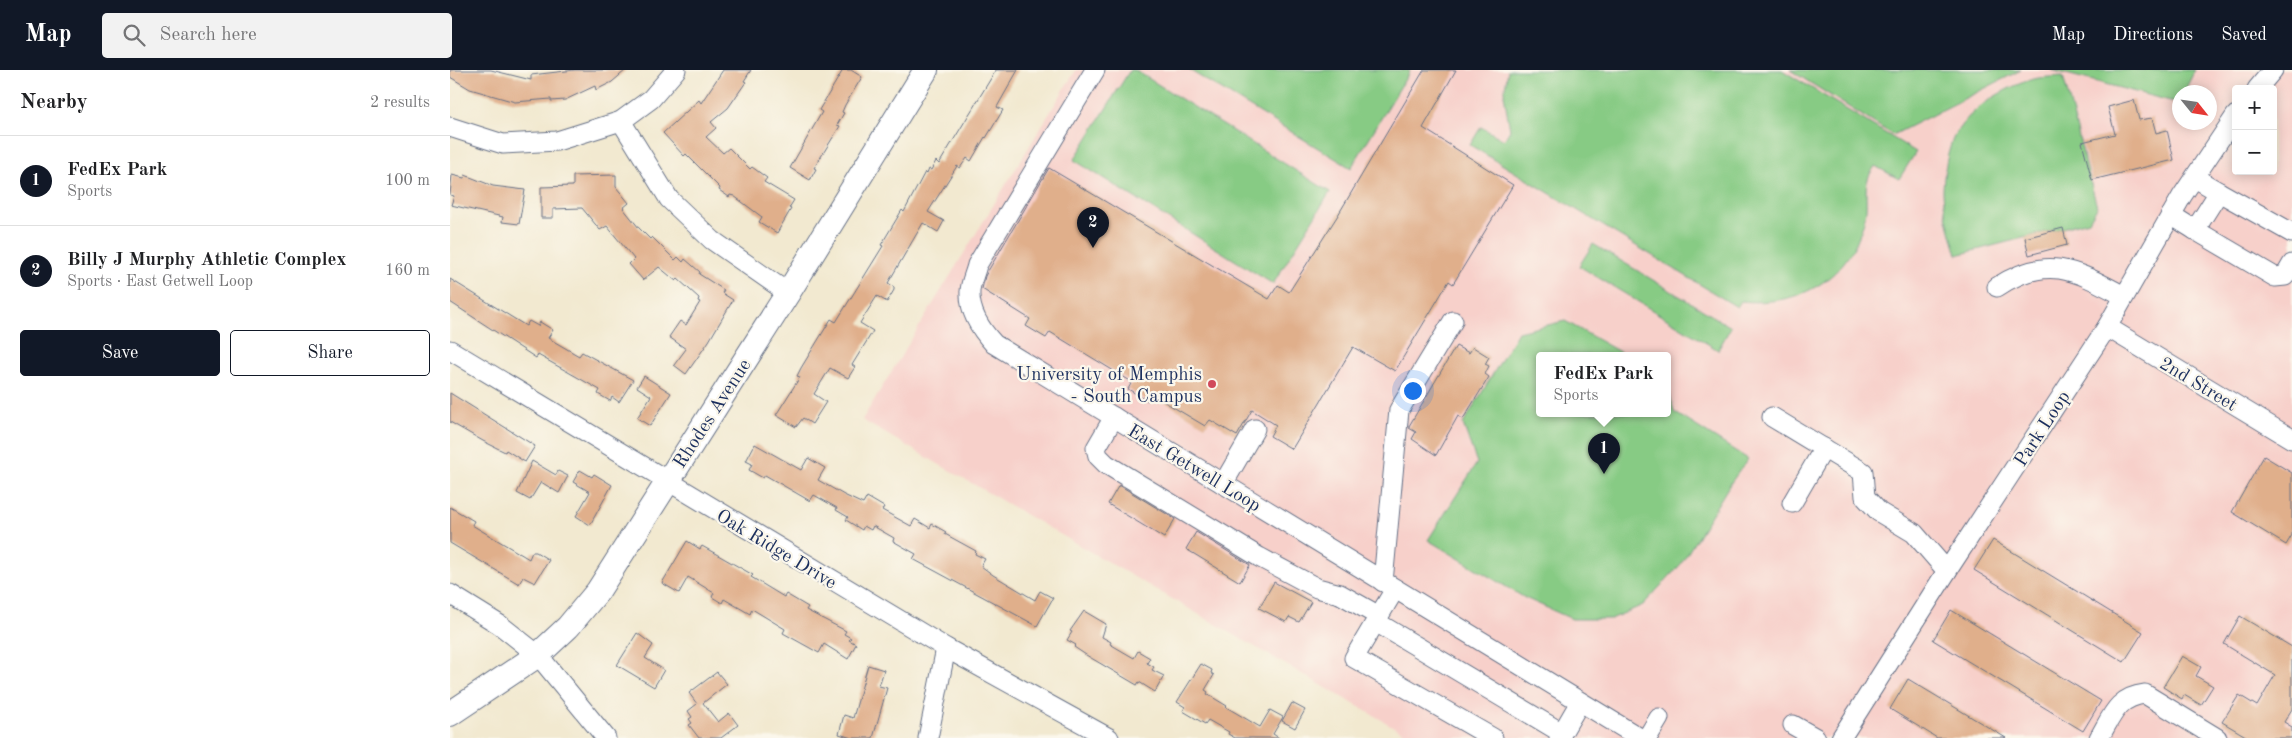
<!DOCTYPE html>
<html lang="en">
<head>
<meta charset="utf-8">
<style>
  :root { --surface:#fff; --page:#f2f2f2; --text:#202124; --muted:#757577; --line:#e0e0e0; --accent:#111827 }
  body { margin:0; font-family:"Old Standard TT",serif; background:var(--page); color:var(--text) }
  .controls { position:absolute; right:15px; top:15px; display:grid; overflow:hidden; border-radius:5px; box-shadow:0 2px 12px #0003 }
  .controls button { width:45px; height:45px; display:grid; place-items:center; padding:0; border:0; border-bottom:1px solid var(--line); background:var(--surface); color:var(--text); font:25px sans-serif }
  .compass { position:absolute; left:1722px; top:15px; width:45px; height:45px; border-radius:50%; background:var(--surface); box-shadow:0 2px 12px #0003; rotate:120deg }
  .you { position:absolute; left:962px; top:320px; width:18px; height:18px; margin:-12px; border:4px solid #fff; border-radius:50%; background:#1a73e8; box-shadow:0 0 0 8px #1a73e833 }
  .badge { display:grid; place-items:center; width:32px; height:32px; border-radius:50%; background:var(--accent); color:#fff; font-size:16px; font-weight:700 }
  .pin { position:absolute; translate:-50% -41px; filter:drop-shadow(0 1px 2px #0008) }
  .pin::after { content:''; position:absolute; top:26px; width:18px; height:15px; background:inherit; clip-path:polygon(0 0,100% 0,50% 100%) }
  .popup { position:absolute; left:1086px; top:282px; width:135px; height:65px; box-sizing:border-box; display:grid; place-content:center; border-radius:5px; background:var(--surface); filter:drop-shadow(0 1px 4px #0005); font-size:16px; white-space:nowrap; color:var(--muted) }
  .popup b { font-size:19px; color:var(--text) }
  .popup::after { content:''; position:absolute; left:50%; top:100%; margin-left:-10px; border:10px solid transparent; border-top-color:var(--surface) }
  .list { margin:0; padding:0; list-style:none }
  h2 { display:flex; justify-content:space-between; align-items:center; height:65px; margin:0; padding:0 20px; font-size:21px }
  h2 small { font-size:16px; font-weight:400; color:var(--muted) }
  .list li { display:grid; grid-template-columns:32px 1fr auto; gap:15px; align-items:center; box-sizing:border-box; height:90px; padding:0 20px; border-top:1px solid var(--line) }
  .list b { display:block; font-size:19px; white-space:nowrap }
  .list p { margin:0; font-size:16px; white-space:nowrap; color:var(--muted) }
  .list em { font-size:16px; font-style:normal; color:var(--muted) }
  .actions { display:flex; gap:10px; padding:15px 20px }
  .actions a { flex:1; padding:11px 0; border:1px solid var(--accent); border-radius:5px; text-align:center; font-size:18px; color:var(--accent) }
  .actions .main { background:var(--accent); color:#fff }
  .icon { flex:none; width:28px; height:28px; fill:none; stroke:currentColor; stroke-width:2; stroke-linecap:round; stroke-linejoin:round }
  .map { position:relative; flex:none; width:1842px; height:668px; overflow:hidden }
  header { display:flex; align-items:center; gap:30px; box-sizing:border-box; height:70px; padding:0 25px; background:var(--accent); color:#fff }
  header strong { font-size:24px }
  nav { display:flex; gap:28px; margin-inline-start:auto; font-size:18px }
  .search { width:350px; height:45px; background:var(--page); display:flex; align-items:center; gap:12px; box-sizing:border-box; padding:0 18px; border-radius:5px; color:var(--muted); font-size:19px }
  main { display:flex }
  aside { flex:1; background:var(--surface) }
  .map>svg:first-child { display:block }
</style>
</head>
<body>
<header>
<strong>Map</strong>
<div class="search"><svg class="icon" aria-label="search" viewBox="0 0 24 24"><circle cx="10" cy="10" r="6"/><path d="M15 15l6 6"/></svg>Search here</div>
<nav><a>Map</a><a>Directions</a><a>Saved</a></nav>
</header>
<main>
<aside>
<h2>Nearby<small>2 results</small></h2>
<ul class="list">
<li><span class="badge">1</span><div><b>FedEx Park</b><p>Sports</p></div><em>100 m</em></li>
<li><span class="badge">2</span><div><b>Billy J Murphy Athletic Complex</b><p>Sports · East Getwell Loop</p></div><em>160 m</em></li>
</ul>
<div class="actions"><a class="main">Save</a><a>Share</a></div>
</aside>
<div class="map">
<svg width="1842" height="668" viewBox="0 0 1842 668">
  <rect width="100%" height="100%" fill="#fbf7ec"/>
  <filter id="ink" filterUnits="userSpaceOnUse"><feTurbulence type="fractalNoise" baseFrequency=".02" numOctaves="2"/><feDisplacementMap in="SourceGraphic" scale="10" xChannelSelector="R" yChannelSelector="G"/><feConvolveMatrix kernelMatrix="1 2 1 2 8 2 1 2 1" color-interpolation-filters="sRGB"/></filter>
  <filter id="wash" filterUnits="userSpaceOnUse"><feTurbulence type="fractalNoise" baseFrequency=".0096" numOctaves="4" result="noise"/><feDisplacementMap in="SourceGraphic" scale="20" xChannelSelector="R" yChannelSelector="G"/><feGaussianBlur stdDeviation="1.12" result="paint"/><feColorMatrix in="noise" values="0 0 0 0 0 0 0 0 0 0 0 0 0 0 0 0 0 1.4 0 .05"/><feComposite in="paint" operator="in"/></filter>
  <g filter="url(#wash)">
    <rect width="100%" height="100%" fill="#f2e9d0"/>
    <!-- built -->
    <path fill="#f7d0ca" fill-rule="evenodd" d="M626,0h1216v668h-879l-551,-318zM1786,19h37v82h-37zM1730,22h30v30h-30zM1090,285h128v58h-128z"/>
    <!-- green -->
    <g fill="#87cb84" stroke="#517d71">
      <polygon points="680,0 685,0 880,122 823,214 624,90"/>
      <polygon points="739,0 957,0 960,1 901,98"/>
      <path d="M1058,0h274l134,82 -17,27 -24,-13c-2,4 -6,8 -7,13 -4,10 0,27 -3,38 -14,61 -64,90 -124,84l-4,6 -267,-162 11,-18 23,13 6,-10 -6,-36z"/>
      <polygon points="1340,0 1571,0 1443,65"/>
      <polygon points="1601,0 1745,0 1734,22 1730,22 1728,33"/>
      <path d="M1613,6l34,131 -8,14 -132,34c-6,-21 -13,-41 -14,-63 0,-15 5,-47 13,-59 16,-26 48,-45 77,-54 9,-2 20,-2 30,-3z"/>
      <polygon points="1143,174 1281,257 1268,280 1129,196"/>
      <polygon points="1115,251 1175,285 1090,285 1090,343 1218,343 1218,316 1224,342 1298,389 1280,414 1231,494 1193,535 1161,549 1122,549 1075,528 978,470 1027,393 1013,354 1068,262"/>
    </g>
    <g id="blocks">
      <!-- building -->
      <g fill="#e0af8b">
        <polygon points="0,0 41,0 81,10 81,5 125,0 176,0 162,12 146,20 145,16 115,30 101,31 101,29 65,32 20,19 0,7"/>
        <polygon points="273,0 301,0 294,11 296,12 278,38 261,52 266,58 256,67 273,83 279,78 300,99 302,97 317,108 314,112 344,130 339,138 341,139 327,163 309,152 312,147 284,126 280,125 279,127 269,120 270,118 236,84 234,86 213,63 249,30 251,33"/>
        <polygon points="393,0 401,0 412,7 395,35 392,42 394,43 387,55 390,56 364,98 366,99 360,110 340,98 372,42 369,40"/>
        <polygon points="546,0 568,0 547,37 553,40 536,68 535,67 521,91 517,88 510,98 507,96 478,142 494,151 488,162 473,153 438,213 444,217 444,220 437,232 427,226 410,253 423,261 402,295 405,297 398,308 380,298 364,324 376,332 362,354 353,348 346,357 326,345 350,307 347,306 351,298 381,249 386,252 433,176 431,175 452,140 454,142 475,102 477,104 479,99 481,100 486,91 489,94"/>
        <polygon points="974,0 1006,0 973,58 1063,115 1003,214 999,211 945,301 903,277 842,379 820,366 826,355 802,340 787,366 760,350 755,356 703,325 698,331 678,319 682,312 600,262 596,268 576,256 580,249 532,219 535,206 599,98 819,229 828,215 839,222 888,145"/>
        <polygon points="1684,30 1689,50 1702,48 1706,63 1717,60 1724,90 1642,110 1632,72 1665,64 1658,37"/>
        <polygon points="2,105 14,108 15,105 43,116 75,120 69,154 52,152 53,147 1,135 4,126 0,125"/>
        <polygon points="166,105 166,117 179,133 173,138 189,158 200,169 202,167 225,190 228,187 233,192 235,189 250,202 249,204 274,220 272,223 283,230 259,271 236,304 224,295 236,279 219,267 230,251 236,255 250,232 248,231 249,228 228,209 226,211 209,197 193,210 179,194 184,189 157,156 150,160 132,138 103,139 103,148 91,148 91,117 123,116 123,106"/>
        <polygon points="1613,158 1617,175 1579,185 1575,168"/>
        <polygon points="0,209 76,256 79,251 88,256 90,252 103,260 98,268 129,286 132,282 183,310 169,332 162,327 160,331 148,324 150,320 88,285 86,288 0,232"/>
        <polygon points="1006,276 1019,283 1023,277 1039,287 1035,294 1039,296 1035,304 1039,307 1013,349 1008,346 986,385 962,369 966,362 959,358 959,356"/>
        <polygon points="194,306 221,323 200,356 187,348 201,326 187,317"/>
        <polygon points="0,323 85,376 75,392 56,380 55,382 33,371 0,352"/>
        <polygon points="305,374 351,400 358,388 375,398 368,410 394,425 413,434 417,427 434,437 432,440 461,456 465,449 480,458 482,454 496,462 495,464 526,481 525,484 535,489 531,496 543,505 585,530 590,521 603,528 587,556 463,489 466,484 443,471 444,468 423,456 421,460 414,456 412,460 396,450 398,447 386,440 387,438 364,425 360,431 315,405 313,408 299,400 302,394 296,391"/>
        <polygon points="1814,386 1842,403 1842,465 1836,475 1782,442"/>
        <polygon points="82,391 106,405 108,401 118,406 109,423 91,412 80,430 67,423"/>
        <polygon points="130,400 142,407 144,404 162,415 140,455 126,446 140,422 123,412"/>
        <polygon points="669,415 725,449 714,468 658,434"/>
        <polygon points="0,437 24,451 22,455 79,489 82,482 86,482 99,490 85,513 73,507 69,514 0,473"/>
        <polygon points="746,462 800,495 790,512 736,479"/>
        <polygon points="1543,470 1693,562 1674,592 1524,500"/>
        <polygon points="237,471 250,479 252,476 289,497 303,505 301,507 334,527 336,524 358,537 356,540 396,561 394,564 401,568 399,570 406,574 398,589 374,574 369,583 333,563 335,559 302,539 300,544 274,529 272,533 262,527 264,523 238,507 229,523 212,513"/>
        <polygon points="824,512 861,532 849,552 839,547 836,552 809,538"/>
        <polygon points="1501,540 1651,631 1633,661 1483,570"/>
        <polygon points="634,541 656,554 652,567 661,572 660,574 684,588 688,581 700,588 697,593 704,597 702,600 714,606 705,622 689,612 687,615 636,585 624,577 626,575 617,570 622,562 620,561"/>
        <polygon points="1790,546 1842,577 1842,639 1834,652 1842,657 1842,668 1799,668 1772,652 1789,625 1807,636 1825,605 1774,574"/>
        <polygon points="187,563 203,575 195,588 214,600 204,617 167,595"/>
        <polygon points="1732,586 1751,597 1746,606 1763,616 1751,635 1734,625 1732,629 1713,617"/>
        <polygon points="751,594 762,600 761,603 764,605 755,620 758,622 757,624 777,636 776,637 810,657 820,640 833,647 823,664 829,668 785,668 778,664 779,662 758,650 755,654 733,641 735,637 727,632"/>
        <polygon points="418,595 434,600 429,616 437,618 423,668 402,668 389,664 394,645 403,648"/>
        <polygon points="267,602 277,614 253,633 268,652 279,643 288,655 271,668 249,668 239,655 242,653 239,649 242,647 238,641 247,634 239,623"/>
        <polygon points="1458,609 1556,668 1487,668 1440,639"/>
        <polygon points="842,633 855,640 845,658 832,651"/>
      </g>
    </g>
  </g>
  <g filter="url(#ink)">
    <use href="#blocks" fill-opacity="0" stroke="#667086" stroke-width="1"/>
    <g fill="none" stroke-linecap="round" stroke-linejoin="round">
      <defs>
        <g id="minor">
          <path d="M645,0l-118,195c-2,9 -7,18 -7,27 -1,20 11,38 24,52l646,394"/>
          <polyline points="1807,19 1823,0"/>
          <polyline points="171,51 219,129 262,170 338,223"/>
          <polyline points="0,57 53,74 107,71 171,51 201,29 226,0"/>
          <polyline points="1769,122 1842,163"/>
          <polyline points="1721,145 1745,160 1769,122 1745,108"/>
          <polyline points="1745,160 1825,207 1835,206 1842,194"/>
          <path d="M1547,217c50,-33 78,-17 127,9"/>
          <polyline points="1657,257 1842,369"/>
          <polyline points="0,280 496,578 659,668"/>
          <polyline points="664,347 646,378 648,386 656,394 809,487 867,518 890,524 929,546"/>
          <polyline points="1322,347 1413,402 1415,427 1429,442 1464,463 1497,501"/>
          <polyline points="773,414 805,359"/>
          <polyline points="1342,433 1374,378"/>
          <polyline points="933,512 949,340 1003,251"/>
          <polyline points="945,519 904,588 1043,668"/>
          <polyline points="0,524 50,555 88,585 156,668"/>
          <polyline points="926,552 1112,663 1109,668"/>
          <polyline points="1343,655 1366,668"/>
          <polyline points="1112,663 1130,632"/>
          <polyline points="478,668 496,578"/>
          <polyline points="1197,668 1209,648"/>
          <polyline points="1391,668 1497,501 1657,257 1732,126 1786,45"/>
          <path d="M1649,668c13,-22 18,-41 46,-44l72,44"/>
        </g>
        <polyline id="major" points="0,644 88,585 118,557 148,521 338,223 476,0"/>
      </defs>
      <!-- minor casing -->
      <use href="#minor" stroke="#667086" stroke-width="21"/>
      <!-- major casing -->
      <use href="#major" stroke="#667086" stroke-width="26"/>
      <!-- minor -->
      <use href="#minor" stroke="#fff" stroke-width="19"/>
      <!-- major -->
      <use href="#major" stroke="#fff" stroke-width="24"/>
    </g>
  </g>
  <!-- markers -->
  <circle fill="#d1495b" stroke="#fbf7ec" stroke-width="2" cx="762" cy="314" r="5"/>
  <g text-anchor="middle" stroke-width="4.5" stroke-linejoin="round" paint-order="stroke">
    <!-- poi labels -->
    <g font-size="19" fill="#1b2f5e" stroke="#fbf7ec" text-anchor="end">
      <text x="752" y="310">University of Memphis<tspan x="752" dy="22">- South Campus</tspan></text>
    </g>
    <!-- street labels -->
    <g font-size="19" fill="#1b2f5e" stroke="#fbf7ec">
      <text transform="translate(1749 313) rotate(31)" y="7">2nd Street</text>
      <text transform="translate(261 343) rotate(-57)" y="7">Rhodes Avenue</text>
      <text transform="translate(1591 358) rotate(-57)" y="7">Park Loop</text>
      <text transform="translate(745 397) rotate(31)" y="7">East Getwell Loop</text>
      <text transform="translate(327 478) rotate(31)" y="7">Oak Ridge Drive</text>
    </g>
  </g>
</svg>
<div class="controls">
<button>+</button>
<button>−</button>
</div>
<svg class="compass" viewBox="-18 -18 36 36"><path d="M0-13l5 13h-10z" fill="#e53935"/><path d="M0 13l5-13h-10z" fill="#757577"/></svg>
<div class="you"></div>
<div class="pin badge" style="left:1154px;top:404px">1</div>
<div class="popup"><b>FedEx Park</b>Sports</div>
<div class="pin badge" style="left:643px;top:178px">2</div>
</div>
</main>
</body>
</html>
